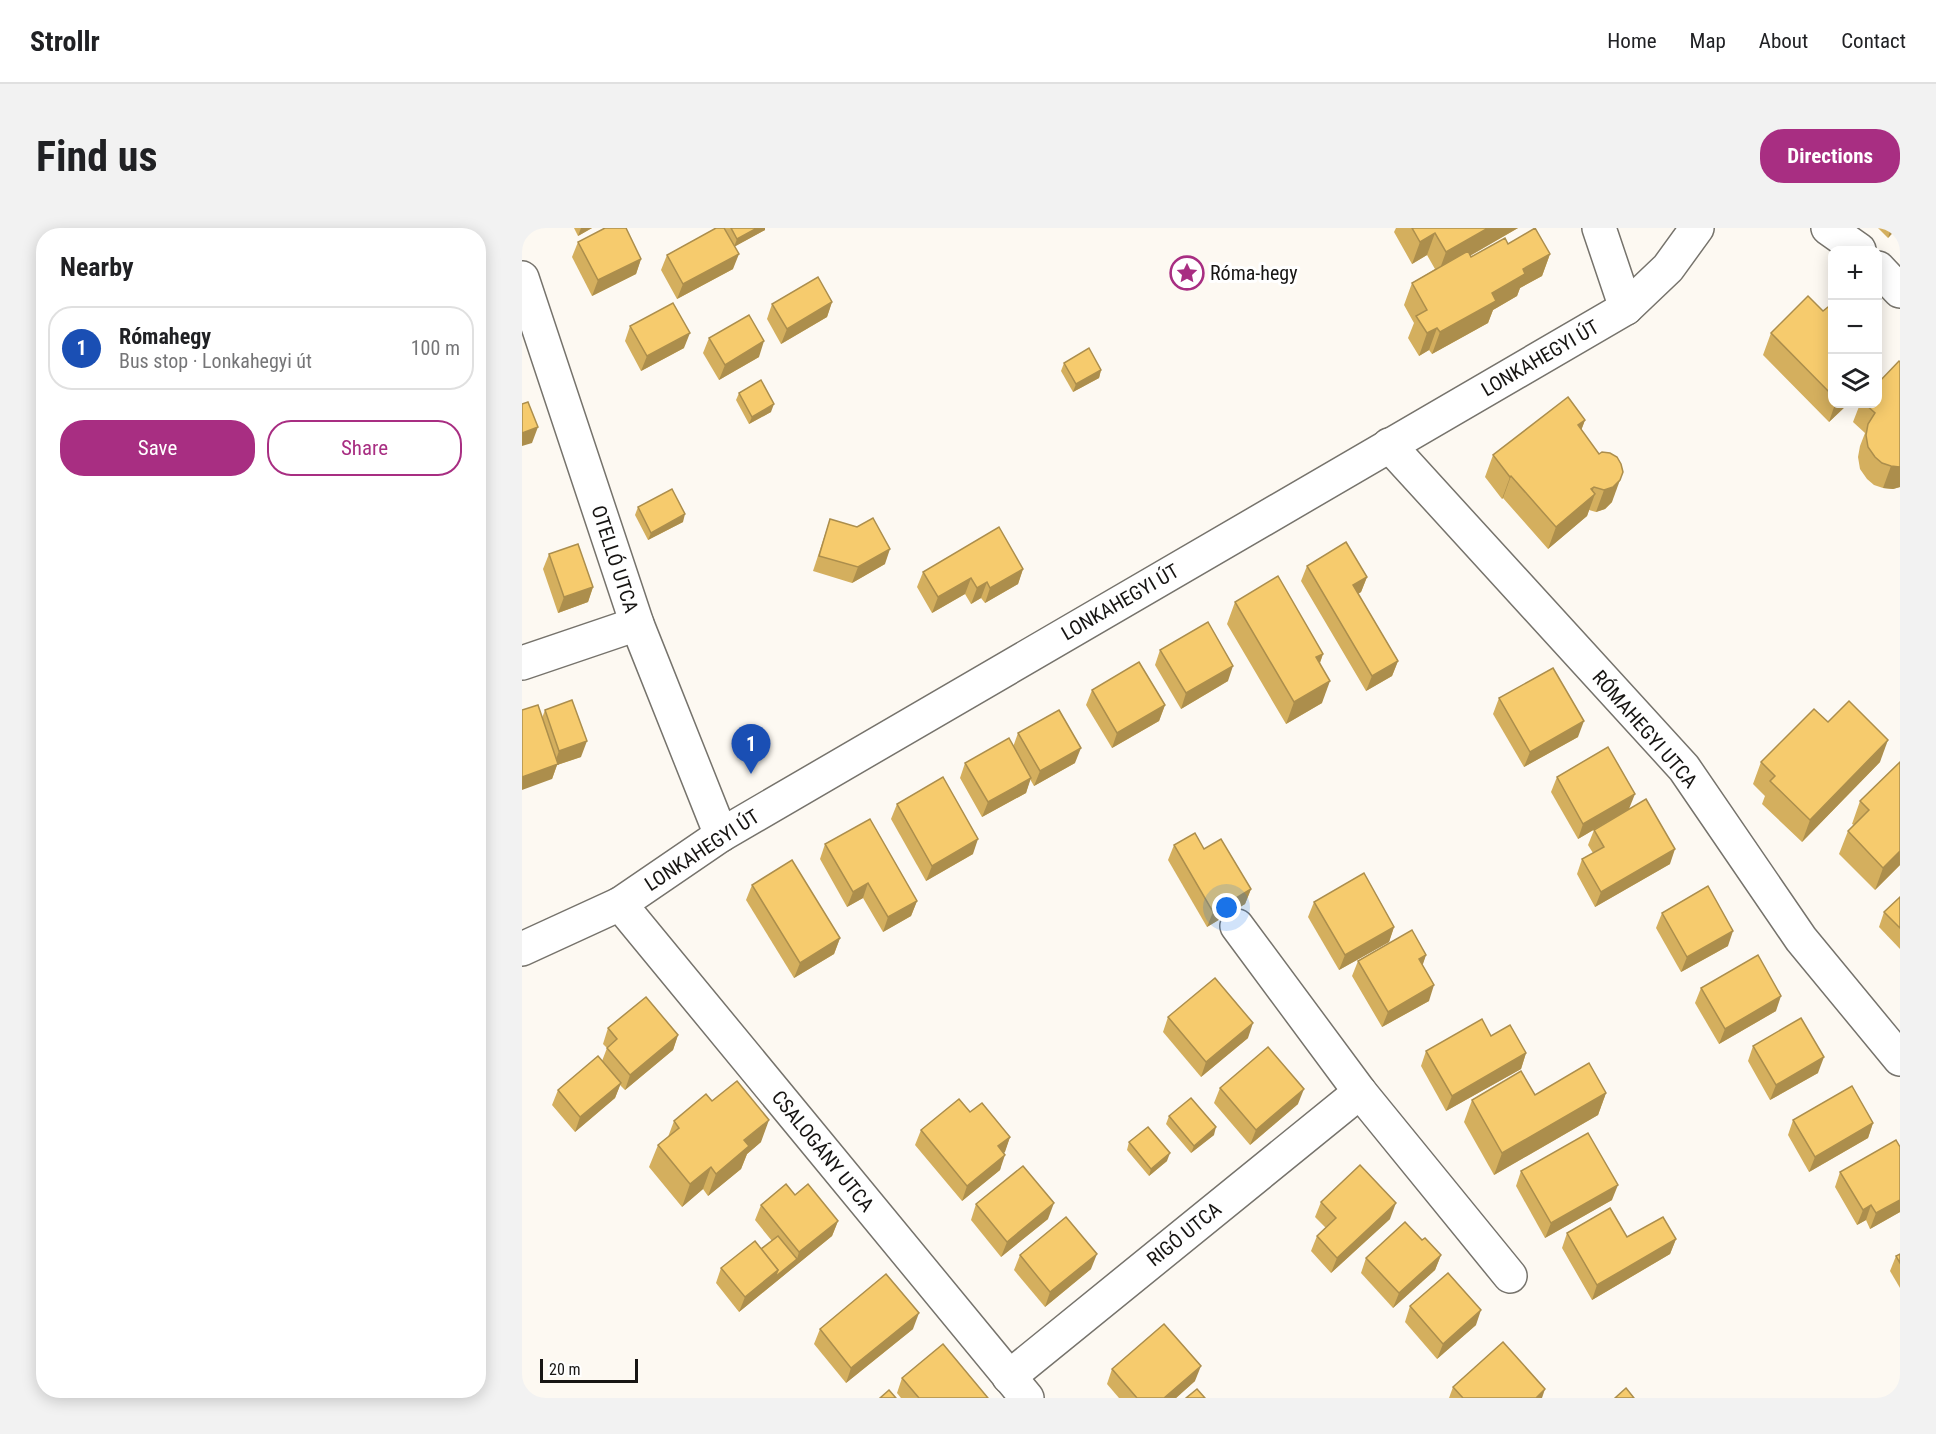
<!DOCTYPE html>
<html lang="en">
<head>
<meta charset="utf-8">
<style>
  :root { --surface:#fff; --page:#f2f2f2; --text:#202124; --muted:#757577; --line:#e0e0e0; --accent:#a82e82 }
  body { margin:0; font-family:"Roboto Condensed",sans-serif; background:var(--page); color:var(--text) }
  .controls { position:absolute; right:18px; top:18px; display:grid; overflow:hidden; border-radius:12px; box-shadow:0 3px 15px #0003 }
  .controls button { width:54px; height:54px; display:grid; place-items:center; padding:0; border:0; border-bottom:2px solid var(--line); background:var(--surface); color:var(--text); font:30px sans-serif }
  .scale { position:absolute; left:18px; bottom:15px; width:98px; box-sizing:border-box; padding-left:6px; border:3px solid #171513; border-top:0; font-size:16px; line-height:21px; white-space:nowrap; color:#171513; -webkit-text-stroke:4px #fff; paint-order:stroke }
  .you { position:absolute; left:705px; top:680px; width:21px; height:21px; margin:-15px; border:4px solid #fff; border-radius:50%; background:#1a73e8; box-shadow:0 0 0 9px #1a73e833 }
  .badge { display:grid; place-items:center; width:39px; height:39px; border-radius:50%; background:var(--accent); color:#fff; font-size:20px; font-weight:700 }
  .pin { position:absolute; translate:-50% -50px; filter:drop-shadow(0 2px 3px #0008) }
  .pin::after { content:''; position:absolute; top:32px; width:21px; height:18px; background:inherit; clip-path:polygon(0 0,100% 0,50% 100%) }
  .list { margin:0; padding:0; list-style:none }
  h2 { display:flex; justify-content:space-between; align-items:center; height:78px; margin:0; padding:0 24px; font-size:26px }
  h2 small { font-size:20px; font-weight:400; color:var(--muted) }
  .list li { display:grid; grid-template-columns:39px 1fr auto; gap:18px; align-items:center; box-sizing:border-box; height:84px; margin:0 12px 12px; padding:0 12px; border:2px solid var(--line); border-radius:24px }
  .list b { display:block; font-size:22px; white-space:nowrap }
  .list p { margin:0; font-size:20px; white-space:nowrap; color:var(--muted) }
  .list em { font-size:20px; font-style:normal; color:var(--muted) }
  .actions { display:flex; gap:12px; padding:18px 24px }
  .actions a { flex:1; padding:14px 0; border:2px solid var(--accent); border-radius:24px; text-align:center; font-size:21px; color:var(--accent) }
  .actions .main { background:var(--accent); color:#fff }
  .icon { flex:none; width:33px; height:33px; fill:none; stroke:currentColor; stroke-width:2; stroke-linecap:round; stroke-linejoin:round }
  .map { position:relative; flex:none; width:1378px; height:1170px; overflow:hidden; border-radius:24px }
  header { display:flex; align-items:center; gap:36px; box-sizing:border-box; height:84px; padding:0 30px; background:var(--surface); border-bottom:2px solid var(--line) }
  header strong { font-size:28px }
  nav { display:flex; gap:33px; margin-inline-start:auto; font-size:21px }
  .intro { display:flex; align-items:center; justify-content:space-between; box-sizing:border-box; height:144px; padding:0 36px }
  h1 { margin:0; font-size:42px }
  .button { padding:15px 27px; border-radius:24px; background:var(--accent); color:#fff; font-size:21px; font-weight:700 }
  main { display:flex; gap:36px; padding:0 36px }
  aside { flex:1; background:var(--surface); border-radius:24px; box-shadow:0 3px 15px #0003 }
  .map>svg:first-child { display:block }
</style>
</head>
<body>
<header>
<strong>Strollr</strong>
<nav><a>Home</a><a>Map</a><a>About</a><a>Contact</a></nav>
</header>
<div class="intro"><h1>Find us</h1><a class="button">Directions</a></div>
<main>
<aside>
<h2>Nearby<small></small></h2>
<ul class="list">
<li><span class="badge" style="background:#1a4fb4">1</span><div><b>Rómahegy</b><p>Bus stop · Lonkahegyi út</p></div><em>100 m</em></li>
</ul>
<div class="actions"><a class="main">Save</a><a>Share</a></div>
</aside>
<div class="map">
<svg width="1378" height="1170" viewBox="0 0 1378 1170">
  <rect width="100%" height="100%" fill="#fdf9f2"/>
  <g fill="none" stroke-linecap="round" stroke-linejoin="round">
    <defs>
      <g id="minor">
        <polyline points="1077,0 1104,80"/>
        <polyline points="1306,0 1337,22"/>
        <polyline points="1356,40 1378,63"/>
        <polyline points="0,50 115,396 199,607"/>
        <polyline points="867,217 1162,540 1279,711 1378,831"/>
        <polyline points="0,435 115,396"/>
        <polyline points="98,676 505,1170"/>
        <polyline points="715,698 838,864 988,1048"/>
        <polyline points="0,721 98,676 199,607 1104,80 1146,40 1175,0"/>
        <polyline points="487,1149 838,864"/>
      </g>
    </defs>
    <!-- minor casing -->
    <use href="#minor" stroke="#76736c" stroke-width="36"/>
    <!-- minor -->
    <use href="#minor" stroke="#fff" stroke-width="33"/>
  </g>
  <!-- wall -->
  <g fill="#d4af5e">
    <polygon points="52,0 70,0 56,8"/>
    <polygon points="194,0 243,0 243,2 213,18 211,41 155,71 139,42 145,27"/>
    <polygon points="874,0 996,0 948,28 949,29 986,16 1028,26 1020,48 998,60 995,68 971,82 966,95 910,126 907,122 897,128 886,110 892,95 882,77 890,55 913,41 905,27 890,36 872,4"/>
    <polygon points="1356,0 1375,0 1366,10"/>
    <polygon points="56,14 119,31 114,46 70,68 50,29"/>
    <polygon points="310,74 305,89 259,116 245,91 250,76"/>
    <polygon points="1311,75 1311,176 1326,176 1307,194 1241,127 1249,105 1301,83"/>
    <polygon points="108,98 162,120 119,143 103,113"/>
    <polygon points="187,110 237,129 197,152 181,125"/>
    <polygon points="1378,134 1378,259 1371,261 1361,260 1352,257 1345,251 1338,241 1336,229 1338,218 1343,205 1331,194 1338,176 1356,176"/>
    <polygon points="542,135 579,142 577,150 551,164 539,143"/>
    <polygon points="217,165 249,184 227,196 214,172"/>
    <polygon points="1063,192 1059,202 1090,274 1083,281 1074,284 1067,282 1065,288 1026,321 981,270 980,271 963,249 971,227"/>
    <polygon points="116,279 161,294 126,312 113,287"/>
    <polygon points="308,291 335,299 363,336 330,355 291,343"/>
    <polygon points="27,326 71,359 66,374 36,385 21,341"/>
    <polygon points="785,338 845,349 839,364 836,366 876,433 870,448 844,463 779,353"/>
    <polygon points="501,341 496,356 463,375 459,370 449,376 443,366 410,385 395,359 401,344"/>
    <polygon points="713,374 801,426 798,435 800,475 764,496 705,396"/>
    <polygon points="638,422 706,453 659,481 633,437"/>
    <polygon points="570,462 643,477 637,493 590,520 564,477"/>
    <polygon points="977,470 1056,509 1002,539 971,486"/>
    <polygon points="23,482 59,529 35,537 30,551 20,490"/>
    <polygon points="1306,494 1358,534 1280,614 1240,576 1243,568 1231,556 1239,534"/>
    <polygon points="496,505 553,535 512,558 508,551 504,565 460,589 438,550 443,535 491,519"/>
    <polygon points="1378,534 1378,637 1353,662 1317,626 1326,603 1332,597 1330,596 1338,573"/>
    <polygon points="1035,549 1107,581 1056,611 1029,564"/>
    <polygon points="375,576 451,626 404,653 369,591"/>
    <polygon points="1072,602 1148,636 1073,679 1055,646 1060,631 1071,625 1066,617"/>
    <polygon points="303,616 395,673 389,688 361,704 341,670 325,679 298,631"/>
    <polygon points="652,617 682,621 729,661 723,676 685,699 646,632"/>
    <polygon points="230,657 318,710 312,726 272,750 224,672"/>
    <polygon points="1378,669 1378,721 1357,699 1362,684"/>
    <polygon points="792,674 872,699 867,714 817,742 786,689"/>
    <polygon points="1140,685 1206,718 1159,744 1134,700"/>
    <polygon points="904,727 900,737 907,773 860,799 830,748 836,733"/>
    <polygon points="1179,760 1254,783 1197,816 1173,775"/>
    <polygon points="646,789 726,810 679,849 641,804"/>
    <polygon points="86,800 156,807 151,822 103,862 98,857 93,870 53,904 30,877 36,862 80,833 85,820 81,816"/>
    <polygon points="969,808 1004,825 999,841 924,883 899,838 904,823"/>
    <polygon points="1231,818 1296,845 1248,872 1226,833"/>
    <polygon points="698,860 776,876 728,917 692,875"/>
    <polygon points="1084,865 1076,887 972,947 942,894 950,872 1013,867"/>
    <polygon points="448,884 488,909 482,925 478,942 440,973 393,917 399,902"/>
    <polygon points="647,888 692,907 669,925 644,896"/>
    <polygon points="1271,892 1351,895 1346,910 1287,944 1266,907"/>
    <polygon points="152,893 239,914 225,926 219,941 186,968 181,961 160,979 127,939 136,917 146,909"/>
    <polygon points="607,914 645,933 627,948 605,922"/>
    <polygon points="1378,919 1378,984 1348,1001 1344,992 1335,997 1313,959 1318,944"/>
    <polygon points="999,943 1090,972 1023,1010 994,958"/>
    <polygon points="273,967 316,993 310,1008 217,1084 194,1055 199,1040 239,1021 250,1013 233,992 239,977"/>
    <polygon points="799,974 868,991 809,1045 789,1023 795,1008 804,1000 793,989"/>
    <polygon points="454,976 526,991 479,1029 449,992"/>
    <polygon points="1045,1005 1105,1009 1154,1011 1148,1026 1070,1072 1040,1020"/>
    <polygon points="900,1012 919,1027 913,1042 871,1080 839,1045 844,1030"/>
    <polygon points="1378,1026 1378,1060 1368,1043 1374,1028"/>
    <polygon points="498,1027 569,1041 523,1079 492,1042"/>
    <polygon points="888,1078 954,1097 915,1131 883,1094"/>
    <polygon points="298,1101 391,1101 324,1155 292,1116"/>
    <polygon points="590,1141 673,1153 654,1170 597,1170 585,1156"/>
    <polygon points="380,1150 466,1170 379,1170 375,1165"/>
    <polygon points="931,1159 1020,1170 927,1170"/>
  </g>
  <!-- shaded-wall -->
  <g fill="#ac8e4c">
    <polygon points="59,0 70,0 56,8"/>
    <polygon points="235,0 243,0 243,2 212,19 215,11"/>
    <polygon points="966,0 996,0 916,46 924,24"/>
    <polygon points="1369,0 1375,0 1366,10"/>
    <polygon points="913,5 905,27 890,36 898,14"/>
    <polygon points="217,26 211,41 155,71 161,56"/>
    <polygon points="1028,26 1020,48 998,60 995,68 971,82 966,95 910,126 918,104 1001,41"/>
    <polygon points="119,31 114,46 70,68 76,52"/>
    <polygon points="310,74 305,89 259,116 265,101"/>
    <polygon points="915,100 907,122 897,128 905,105"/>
    <polygon points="168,105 162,120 119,143 125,128"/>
    <polygon points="242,113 237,129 197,152 203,137"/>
    <polygon points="579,142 577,150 551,164 554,156"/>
    <polygon points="252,176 249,184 227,196 230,189"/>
    <polygon points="1313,176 1326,176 1307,194"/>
    <polygon points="1063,192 1055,214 1056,197"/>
    <polygon points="16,199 10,215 0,218 0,205"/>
    <polygon points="1369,238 1378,239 1378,259 1371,261 1361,260"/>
    <polygon points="989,248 981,270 980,271 988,249"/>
    <polygon points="1098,252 1090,274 1083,281 1074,284 1082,262"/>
    <polygon points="1072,259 1068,270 1073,266 1065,288 1026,321 1034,299"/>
    <polygon points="163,286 161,294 126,312 129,305"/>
    <polygon points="368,321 363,336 330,355 336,339"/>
    <polygon points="501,341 496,356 463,375 468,360"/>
    <polygon points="845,349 839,364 826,372 831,357"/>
    <polygon points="449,350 443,366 410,385 416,369"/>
    <polygon points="465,354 459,370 449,376 455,360"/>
    <polygon points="71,359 66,374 36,385 42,369"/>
    <polygon points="801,426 793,448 794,429"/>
    <polygon points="876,433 870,448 844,463 850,448"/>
    <polygon points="711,438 706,453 659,481 664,465"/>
    <polygon points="808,453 800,475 764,496 772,474"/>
    <polygon points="643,477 637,493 590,520 595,505"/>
    <polygon points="1062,493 1056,509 1002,539 1008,524"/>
    <polygon points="1366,512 1358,534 1280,614 1288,592"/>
    <polygon points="65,513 59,529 35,537 30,551 0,562 0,549 32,537 37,523"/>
    <polygon points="559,520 553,535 512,558 518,543"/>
    <polygon points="509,550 504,565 460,589 466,574"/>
    <polygon points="1113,566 1107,581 1056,611 1061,596"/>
    <polygon points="456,611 451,626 404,653 410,638"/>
    <polygon points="1153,621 1148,636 1073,679 1079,664"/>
    <polygon points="1378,623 1378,637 1353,662 1361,640"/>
    <polygon points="346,655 341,670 325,679 331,664"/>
    <polygon points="729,661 723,676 685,699 691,684"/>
    <polygon points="395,673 389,688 361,704 366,689"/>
    <polygon points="872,699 867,714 817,742 823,727"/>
    <polygon points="1211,703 1206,718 1159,744 1165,729"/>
    <polygon points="318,710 312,726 272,750 278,735"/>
    <polygon points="904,727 899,742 897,731"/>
    <polygon points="912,757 907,773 860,799 866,784"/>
    <polygon points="1259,768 1254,783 1197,816 1203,801"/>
    <polygon points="731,795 726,810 679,849 684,834"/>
    <polygon points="156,807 151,822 103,862 108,847"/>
    <polygon points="1004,825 999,841 924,883 930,868"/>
    <polygon points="1302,829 1296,845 1248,872 1254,857"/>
    <polygon points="99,855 93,870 53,904 58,889"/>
    <polygon points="782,861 776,876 728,917 734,902"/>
    <polygon points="1084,865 1076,887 972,947 980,925"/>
    <polygon points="247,892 239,914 225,926 219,941 186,968 194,946 222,912"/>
    <polygon points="1351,895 1346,910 1287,944 1293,929"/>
    <polygon points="694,899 692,907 669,925 672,918"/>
    <polygon points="488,909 483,924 471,934 476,918"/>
    <polygon points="648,925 645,933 627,948 629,941"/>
    <polygon points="483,927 478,942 440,973 445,958"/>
    <polygon points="189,939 181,961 160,979 168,956"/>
    <polygon points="1096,957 1090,972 1023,1010 1029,995"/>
    <polygon points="1378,972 1378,984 1348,1001 1354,985"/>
    <polygon points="532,975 526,991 479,1029 485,1014"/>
    <polygon points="874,975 868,991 809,1045 815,1030"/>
    <polygon points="1349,977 1344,992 1335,997 1341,982"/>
    <polygon points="316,993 310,1008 217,1084 223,1069 256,1042 275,1031 277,1024"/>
    <polygon points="1154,1011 1148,1026 1070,1072 1075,1057"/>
    <polygon points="575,1026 569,1041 523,1079 528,1064"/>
    <polygon points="919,1027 913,1042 871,1080 877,1065"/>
    <polygon points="959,1082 954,1097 915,1131 921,1116"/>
    <polygon points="397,1085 391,1101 324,1155 329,1140"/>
    <polygon points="679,1138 673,1153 654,1170 642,1170"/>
    <polygon points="1023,1161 1020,1170 1014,1170"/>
  </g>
  <!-- building -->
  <g fill="#f6cb6d" stroke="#ac8e4c" stroke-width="1.5">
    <polygon points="83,0 104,0 119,31 76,52 56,14"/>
    <polygon points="194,0 202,0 217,26 161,56 145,27"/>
    <polygon points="209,0 235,0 215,11"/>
    <polygon points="890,0 966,0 924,24 913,5 898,14"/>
    <polygon points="1013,0 1028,26 1001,41 1003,46 970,65 974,73 918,104 915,100 905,105 894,88 905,82 890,55 946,23 949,29 983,10 986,16"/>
    <polygon points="296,49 310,74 265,101 250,76"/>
    <polygon points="1286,68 1301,83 1311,75 1311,168 1249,105"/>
    <polygon points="151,75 168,105 125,128 108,98"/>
    <polygon points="227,87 242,113 203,137 187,110"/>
    <polygon points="567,120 579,142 554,156 542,135"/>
    <polygon points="1377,133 1378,134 1378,239 1369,238 1360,235 1353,229 1346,219 1344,207 1346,196 1353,185 1343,176 1356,176 1356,155"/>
    <polygon points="239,152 252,176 230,189 217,165"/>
    <polygon points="1046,169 1063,192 1056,197 1077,226 1080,224 1088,225 1095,229 1099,236 1101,244 1098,252 1091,259 1082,262 1072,259 1069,261 1073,266 1034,299 989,248 988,249 971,227"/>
    <polygon points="6,174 16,199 0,205 0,176"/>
    <polygon points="150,261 163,286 129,305 116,279"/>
    <polygon points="351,290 368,321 336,339 297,328 308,291 335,299"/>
    <polygon points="477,299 501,341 468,360 465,354 455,360 449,350 416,369 401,344"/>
    <polygon points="824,314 845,349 831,357 876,433 850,448 785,338"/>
    <polygon points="56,316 71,359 42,369 27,326"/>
    <polygon points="756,348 801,426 794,429 808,453 772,474 713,374"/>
    <polygon points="686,394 711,438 664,465 638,422"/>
    <polygon points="617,434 643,477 595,505 570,462"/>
    <polygon points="1031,440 1062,493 1008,524 977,470"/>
    <polygon points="50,472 65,513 37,523 23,482"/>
    <polygon points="1327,473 1366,512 1288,592 1248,553 1253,548 1239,534 1292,481 1306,494"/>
    <polygon points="16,477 36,536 0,549 0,482"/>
    <polygon points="537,482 559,520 518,543 496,505"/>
    <polygon points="487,510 509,550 466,574 443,535"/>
    <polygon points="1086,519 1113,566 1061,596 1035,549"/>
    <polygon points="1378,534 1378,623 1361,640 1326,603 1347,582 1338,573"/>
    <polygon points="421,549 456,611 410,638 375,576"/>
    <polygon points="1124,571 1153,621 1079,664 1060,631 1082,619 1072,602"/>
    <polygon points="348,591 395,673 366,689 346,655 331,664 303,616"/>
    <polygon points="673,605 682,621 699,611 729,661 691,684 652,617"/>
    <polygon points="270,632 318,710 278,735 230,657"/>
    <polygon points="842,645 872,699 823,727 792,674"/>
    <polygon points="1186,658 1211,703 1165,729 1140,685"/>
    <polygon points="1378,669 1378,700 1362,684"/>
    <polygon points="890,702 904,727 897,731 912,757 866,784 836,733"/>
    <polygon points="1236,727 1259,768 1203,801 1179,760"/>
    <polygon points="693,750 731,795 684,834 646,789"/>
    <polygon points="124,769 156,807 108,847 85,820 95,811 86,800"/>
    <polygon points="1279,790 1302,829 1254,857 1231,818"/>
    <polygon points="960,791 969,808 988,797 1004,825 930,868 904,823"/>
    <polygon points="746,819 782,861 734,902 698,860"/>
    <polygon points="76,828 99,855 58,889 36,862"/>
    <polygon points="1067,835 1084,865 980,925 950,872 999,843 1013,867"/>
    <polygon points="215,853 247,892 222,912 227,918 194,946 189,939 168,956 136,917 157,900 152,893 184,866 190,873"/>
    <polygon points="1330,858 1351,895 1293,929 1271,892"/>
    <polygon points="669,870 694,899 672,918 647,888"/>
    <polygon points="437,871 448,884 460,875 488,909 476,918 483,927 445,958 399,902"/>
    <polygon points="626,899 648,925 629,941 607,914"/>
    <polygon points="1066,905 1096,957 1029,995 999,943"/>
    <polygon points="1374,912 1378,919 1378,972 1354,985 1349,977 1341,982 1318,944"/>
    <polygon points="838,937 874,975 815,1030 795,1008 814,990 799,974"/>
    <polygon points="501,938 532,975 485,1014 454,976"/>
    <polygon points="264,956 273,967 286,956 316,993 277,1024 239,977"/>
    <polygon points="1088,980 1105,1009 1141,989 1154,1011 1075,1057 1045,1005"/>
    <polygon points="544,989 575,1026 528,1064 498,1027"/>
    <polygon points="883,994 900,1012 903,1010 919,1027 877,1065 844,1030"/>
    <polygon points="256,1008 275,1031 253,1049 256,1042 239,1021"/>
    <polygon points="233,1013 256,1042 223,1069 199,1040"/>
    <polygon points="1378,1026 1378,1035 1374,1028"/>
    <polygon points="926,1045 959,1082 921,1116 888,1078"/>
    <polygon points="364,1046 397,1085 329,1140 298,1101"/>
    <polygon points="642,1096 679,1138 642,1170 615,1170 590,1141"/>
    <polygon points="981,1114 1023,1161 1014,1170 941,1170 931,1159"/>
    <polygon points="421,1116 466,1170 397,1170 380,1150"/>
    <polygon points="1104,1160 1112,1170 1093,1170"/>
    <polygon points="675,1161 683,1170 664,1170"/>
    <polygon points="367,1162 374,1170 358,1170"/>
  </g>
  <!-- icons -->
  <defs>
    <symbol id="sight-ring" viewBox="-11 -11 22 22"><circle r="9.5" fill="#fff" stroke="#a82e82" stroke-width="1.5"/><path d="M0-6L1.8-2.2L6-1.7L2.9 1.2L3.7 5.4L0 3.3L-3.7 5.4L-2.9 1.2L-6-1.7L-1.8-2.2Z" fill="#a82e82"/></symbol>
  </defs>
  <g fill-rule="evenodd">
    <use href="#sight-ring" x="646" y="26" width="38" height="38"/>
  </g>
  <g text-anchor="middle" stroke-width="6" stroke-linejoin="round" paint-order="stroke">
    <!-- poi labels -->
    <g font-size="20" fill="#171513" stroke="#fff" text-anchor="start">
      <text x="688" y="52">Róma-hegy</text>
    </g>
    <!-- street labels -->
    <g font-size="20" fill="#171513" stroke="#fff">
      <text transform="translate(1018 130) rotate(-30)" y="7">LONKAHEGYI ÚT</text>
      <text transform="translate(93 331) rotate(72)" y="7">OTELLÓ UTCA</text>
      <text transform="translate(598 374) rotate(-30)" y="7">LONKAHEGYI ÚT</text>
      <text transform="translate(1123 501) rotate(49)" y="7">RÓMAHEGYI UTCA</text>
      <text transform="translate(180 622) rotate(-33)" y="7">LONKAHEGYI ÚT</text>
      <text transform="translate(301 923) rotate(51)" y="7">CSALOGÁNY UTCA</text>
      <text transform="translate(662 1006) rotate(-39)" y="7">RIGÓ UTCA</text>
    </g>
  </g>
</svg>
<div class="controls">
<button>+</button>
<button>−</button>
<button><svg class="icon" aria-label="layers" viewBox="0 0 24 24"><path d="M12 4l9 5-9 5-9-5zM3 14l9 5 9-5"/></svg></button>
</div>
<div class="scale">20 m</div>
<div class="you"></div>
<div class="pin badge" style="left:229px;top:546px;background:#1a4fb4">1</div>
</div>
</main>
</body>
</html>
